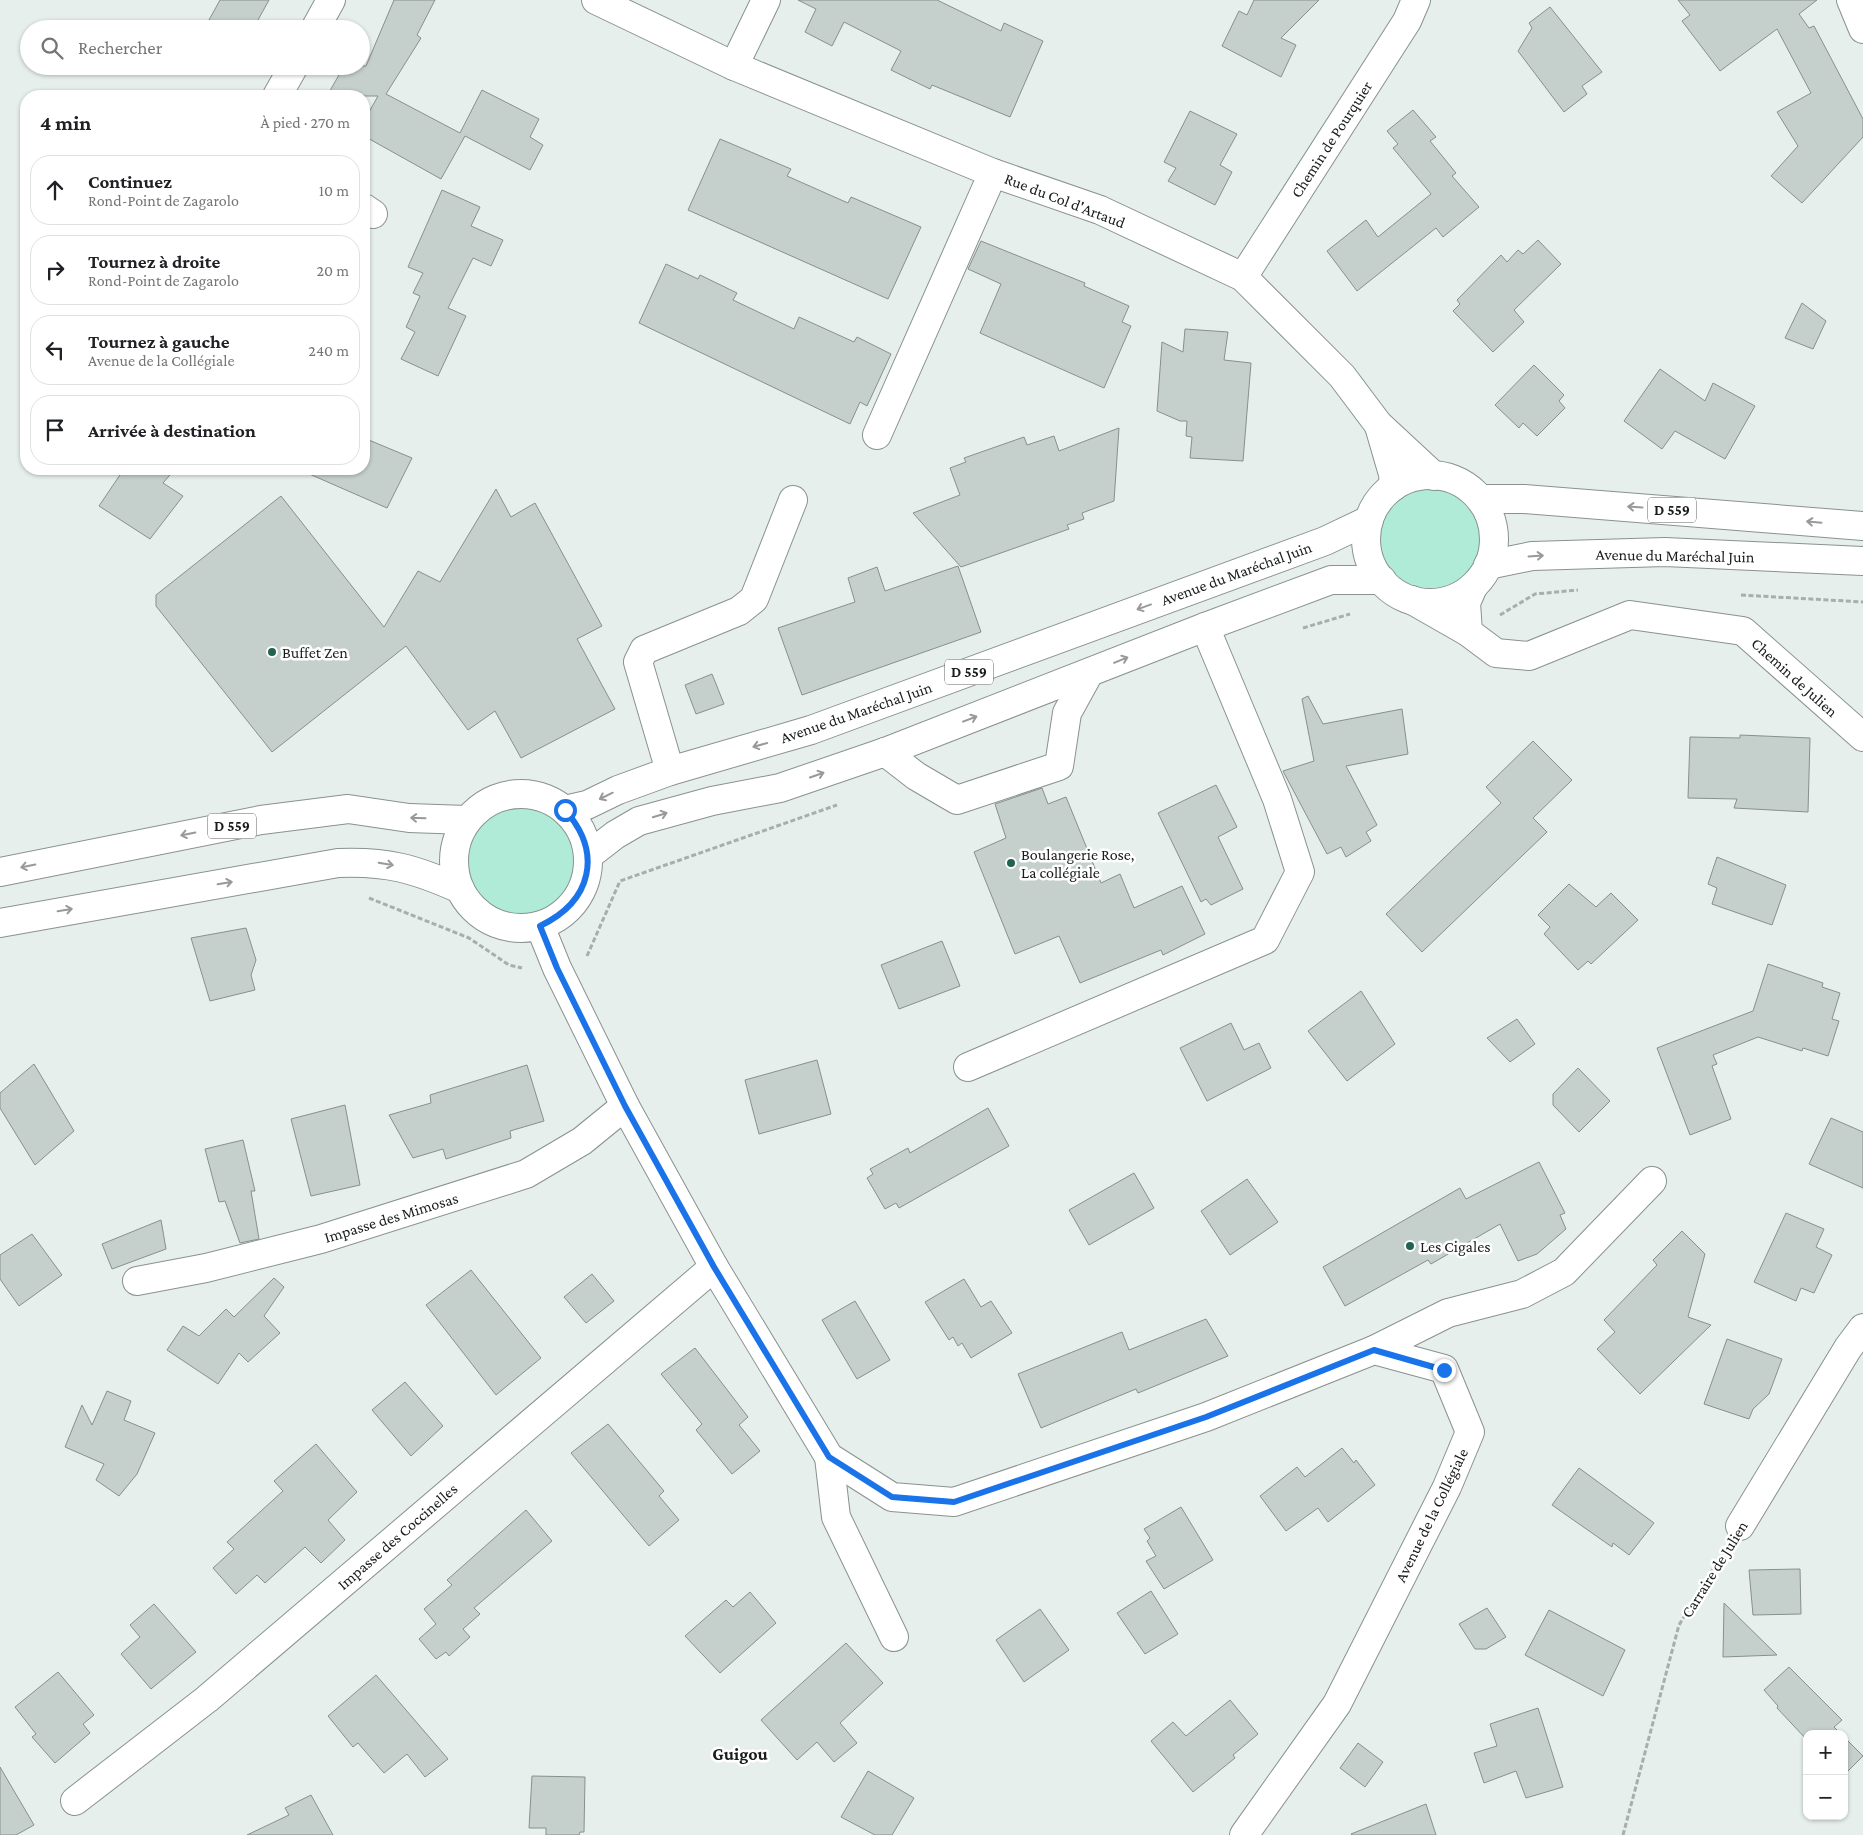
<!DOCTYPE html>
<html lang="fr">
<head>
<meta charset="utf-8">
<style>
  :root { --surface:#fff; --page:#f2f2f2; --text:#202124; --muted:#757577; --line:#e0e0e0 }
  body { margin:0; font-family:"Crimson Pro",serif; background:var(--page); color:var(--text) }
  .controls { position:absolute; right:15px; bottom:15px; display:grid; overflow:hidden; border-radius:10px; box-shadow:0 1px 4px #0004 }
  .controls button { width:45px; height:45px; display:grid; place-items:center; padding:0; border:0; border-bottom:1px solid var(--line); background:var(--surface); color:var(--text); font:25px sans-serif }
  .stop { position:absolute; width:15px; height:15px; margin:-11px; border:4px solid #1a73e8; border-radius:50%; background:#fff }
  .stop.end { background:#1a73e8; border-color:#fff; box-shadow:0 1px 5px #0008 }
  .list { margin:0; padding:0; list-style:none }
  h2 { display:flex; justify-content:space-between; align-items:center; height:65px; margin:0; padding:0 20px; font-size:21px }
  h2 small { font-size:16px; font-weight:400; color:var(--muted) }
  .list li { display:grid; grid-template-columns:32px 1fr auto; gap:15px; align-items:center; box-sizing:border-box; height:70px; margin:0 10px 10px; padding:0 10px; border:1px solid var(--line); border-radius:20px }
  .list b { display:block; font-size:19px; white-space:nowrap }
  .list p { margin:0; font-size:16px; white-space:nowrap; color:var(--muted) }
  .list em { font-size:16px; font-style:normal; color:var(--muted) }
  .icon { flex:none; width:28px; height:28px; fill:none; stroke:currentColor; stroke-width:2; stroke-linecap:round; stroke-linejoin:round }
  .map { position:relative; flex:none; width:1863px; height:1835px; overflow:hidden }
  .search { position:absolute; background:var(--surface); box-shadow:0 1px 4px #0004; left:20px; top:20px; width:350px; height:55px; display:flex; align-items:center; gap:12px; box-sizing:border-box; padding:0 18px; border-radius:28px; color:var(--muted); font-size:19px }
  .panel { position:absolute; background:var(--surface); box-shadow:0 1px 4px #0004; left:20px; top:90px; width:350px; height:385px; border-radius:20px }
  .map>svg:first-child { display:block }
</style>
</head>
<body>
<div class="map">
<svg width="1863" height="1835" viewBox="0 0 1863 1835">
  <rect width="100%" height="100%" fill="#e6efec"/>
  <!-- green -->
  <g fill="#afebd7">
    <circle cx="1430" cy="539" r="64"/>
    <circle cx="521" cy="861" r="67"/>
  </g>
  <!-- building -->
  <g fill="#c5cfcb" stroke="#87908d">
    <polygon points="220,0 269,0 253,29 204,29"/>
    <polygon points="394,0 435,0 417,35 421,38 386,94 460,133 482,90 539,119 530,137 543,145 530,170 465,136 441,179 364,136 364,121 378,96 327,96 344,66 366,66"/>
    <polygon points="798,0 937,0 1001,31 1004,23 1043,41 1010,117 932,85 930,89 891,70 901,51 844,22 832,46 805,32 816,9"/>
    <polygon points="1254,0 1319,0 1281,38 1296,45 1281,77 1222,46 1239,11 1247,15"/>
    <polygon points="1678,0 1817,0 1799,14 1809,28 1814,26 1863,119 1863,137 1802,203 1771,176 1798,146 1777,112 1811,93 1777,29 1720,71 1682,21 1690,15"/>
    <polygon points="1550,7 1602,72 1582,86 1587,94 1564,112 1518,51 1532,28 1529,23"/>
    <polygon points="1413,110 1436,137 1430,141 1456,173 1452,176 1479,207 1443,237 1436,228 1357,291 1327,251 1366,220 1378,237 1431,194 1393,148 1398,144 1387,131"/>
    <polygon points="1190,111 1237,134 1220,165 1232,172 1215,205 1168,181 1176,168 1164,162"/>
    <polygon points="720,139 791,169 787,176 848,203 851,197 921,227 888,299 688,210"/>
    <polygon points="442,190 480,207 471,226 503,240 491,266 473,258 448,308 466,316 438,376 401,359 415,332 406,327 420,296 413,293 423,273 408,267"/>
    <polygon points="1538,240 1561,264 1514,310 1524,322 1493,352 1453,311 1460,304 1457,300 1501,255 1507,262 1518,250 1523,254"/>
    <polygon points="981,241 1085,283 1084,286 1129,306 1122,322 1131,326 1104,388 980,333 1001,284 968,269"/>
    <polygon points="666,264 698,279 700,275 737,293 733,300 794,329 799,317 854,342 857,337 891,354 867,406 860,402 850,424 639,323"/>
    <polygon points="1802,303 1826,321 1813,349 1785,338"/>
    <polygon points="1185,329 1228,332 1224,360 1251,363 1243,461 1190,458 1192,437 1186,436 1187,421 1180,421 1157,411 1162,342 1183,352"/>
    <polygon points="1534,365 1564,395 1559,401 1565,408 1537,436 1523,423 1519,428 1495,405"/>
    <polygon points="1660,369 1705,401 1713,383 1755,406 1725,459 1675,431 1662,449 1624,421"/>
    <polygon points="1119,428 1114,501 1082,513 1084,519 1067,525 1069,529 961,567 913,513 960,495 950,468 966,462 964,458 1024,437 1027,445 1054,436 1059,451"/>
    <polygon points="364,438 412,458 387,508 298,469 364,469"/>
    <polygon points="124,469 175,469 163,483 183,496 150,539 99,506"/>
    <polygon points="496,489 511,517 535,503 602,626 577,639 615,709 521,758 495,711 468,730 406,646 272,752 156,606 156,595 281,496 384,627 418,571 440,582"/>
    <polygon points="958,566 981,632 802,695 778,628 855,602 848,578 877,567 885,591"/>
    <polygon points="712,674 724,704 696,714 685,685"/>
    <polygon points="1308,696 1323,724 1402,709 1408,754 1346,766 1377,825 1366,832 1371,841 1346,857 1341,847 1327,854 1283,771 1314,761 1302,699"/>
    <polygon points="1740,735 1810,738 1808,812 1734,808 1737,799 1688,798 1690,737 1740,738"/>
    <polygon points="1533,741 1572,780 1533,818 1547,832 1422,952 1386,914 1501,803 1486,787"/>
    <polygon points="1216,785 1237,827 1218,837 1243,889 1211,905 1206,899 1201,902 1158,813"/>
    <polygon points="1042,788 1048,804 1066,797 1101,883 1120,874 1134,908 1182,886 1205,934 1163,955 1161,950 1080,983 1059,936 1015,954 974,852 1006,838 995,804"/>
    <polygon points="1717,857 1786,885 1772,925 1712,904 1717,888 1708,884"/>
    <polygon points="1569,884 1596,907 1611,893 1638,920 1591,964 1588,961 1578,970 1544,934 1550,927 1538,915"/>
    <polygon points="246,928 256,960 251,975 255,990 210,1001 191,938"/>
    <polygon points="942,941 960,986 899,1009 881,965"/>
    <polygon points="1768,964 1823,983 1822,987 1840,993 1832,1019 1839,1021 1828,1056 1803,1048 1802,1051 1758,1037 1713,1055 1717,1064 1712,1066 1731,1119 1690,1135 1657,1048 1753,1011"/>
    <polygon points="1361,991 1395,1044 1347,1081 1308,1031"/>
    <polygon points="1517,1019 1535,1044 1510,1062 1487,1038"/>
    <polygon points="1231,1023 1244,1050 1259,1043 1271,1068 1207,1101 1180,1048"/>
    <polygon points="817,1060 831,1114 759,1134 745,1080"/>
    <polygon points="34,1064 74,1131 35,1165 0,1108 0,1093"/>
    <polygon points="527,1065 544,1121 510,1131 511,1138 446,1159 443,1149 413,1158 389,1115 431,1103 430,1095"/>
    <polygon points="1578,1068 1610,1101 1579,1132 1553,1105 1553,1094"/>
    <polygon points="345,1105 360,1185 311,1196 291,1119"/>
    <polygon points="988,1108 1009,1146 899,1208 896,1203 885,1209 867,1178 873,1174 870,1169 908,1148 910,1153"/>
    <polygon points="1831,1118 1863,1132 1863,1188 1809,1164"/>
    <polygon points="243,1140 255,1191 251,1191 259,1239 240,1243 225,1201 219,1202 205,1149"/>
    <polygon points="1539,1162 1565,1213 1560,1215 1566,1229 1537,1254 1518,1261 1500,1224 1431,1264 1428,1260 1345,1306 1323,1267 1460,1188 1466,1199"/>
    <polygon points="1134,1173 1154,1208 1089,1245 1069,1210"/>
    <polygon points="1247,1179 1278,1222 1230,1255 1201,1211"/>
    <polygon points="1786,1213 1824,1229 1816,1247 1832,1255 1814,1293 1801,1288 1796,1301 1754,1282"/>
    <polygon points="161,1220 166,1249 112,1269 102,1244"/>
    <polygon points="1682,1231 1705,1254 1688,1317 1711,1325 1640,1394 1597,1349 1615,1332 1604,1320 1657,1265 1653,1260"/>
    <polygon points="32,1234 62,1275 19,1306 0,1279 0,1255"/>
    <polygon points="471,1270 541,1358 496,1395 426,1305"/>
    <polygon points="592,1274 614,1301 586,1323 564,1297"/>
    <polygon points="274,1278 284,1287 264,1316 280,1333 248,1362 239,1353 218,1384 167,1350 183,1326 199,1336 226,1309 234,1317"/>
    <polygon points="964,1279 981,1307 991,1301 1012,1333 971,1358 962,1343 958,1346 953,1337 949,1340 925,1302"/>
    <polygon points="855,1301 890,1360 857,1379 822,1320"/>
    <polygon points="1206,1319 1228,1356 1138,1393 1136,1389 1041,1428 1018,1374 1122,1332 1129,1350"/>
    <polygon points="1727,1339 1782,1359 1769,1394 1753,1409 1749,1419 1704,1404"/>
    <polygon points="695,1348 748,1417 739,1425 760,1451 732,1474 696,1430 702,1424 661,1374"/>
    <polygon points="405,1382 443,1426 411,1456 372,1410"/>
    <polygon points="107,1391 131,1401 124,1420 155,1433 137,1474 119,1496 96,1480 104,1464 65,1447 82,1405 92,1425"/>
    <polygon points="608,1424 664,1491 659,1496 679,1520 649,1546 571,1453"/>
    <polygon points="316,1444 357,1492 328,1520 345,1540 321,1563 305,1547 265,1583 257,1575 236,1594 213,1568 234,1549 227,1542 283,1491 274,1481"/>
    <polygon points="1342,1448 1354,1463 1356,1460 1375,1485 1328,1522 1318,1508 1286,1531 1260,1496 1297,1467 1305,1477"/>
    <polygon points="1579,1468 1654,1523 1629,1555 1613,1543 1612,1547 1552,1505"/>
    <polygon points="1181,1507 1213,1560 1164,1589 1146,1561 1156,1556 1147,1541 1150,1538 1144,1529"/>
    <polygon points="526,1510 552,1541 474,1608 480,1614 463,1629 470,1637 449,1656 446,1652 436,1659 419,1639 436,1624 424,1609 452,1585 447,1580"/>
    <polygon points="1800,1569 1801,1614 1753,1615 1749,1570"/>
    <polygon points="1151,1591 1178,1634 1145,1654 1117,1613"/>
    <polygon points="750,1592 776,1623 720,1673 685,1636 726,1600 733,1607"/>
    <polygon points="1724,1603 1777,1655 1723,1657"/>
    <polygon points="154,1604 196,1652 151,1689 121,1654 140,1637 130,1625"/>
    <polygon points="1487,1608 1506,1637 1486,1649 1475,1649 1459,1624"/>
    <polygon points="1040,1609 1069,1650 1024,1682 996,1640"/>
    <polygon points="1549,1610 1625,1650 1603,1696 1525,1655"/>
    <polygon points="846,1643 883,1683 840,1723 857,1743 834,1762 817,1742 797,1760 761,1720"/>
    <polygon points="1789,1667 1842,1720 1834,1727 1841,1734 1807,1734 1807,1740 1777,1708 1778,1706 1764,1690"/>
    <polygon points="58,1672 94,1715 83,1724 90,1733 55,1763 32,1737 36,1734 15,1707"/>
    <polygon points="376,1675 448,1759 425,1777 407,1754 384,1773 358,1743 353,1747 328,1716"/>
    <polygon points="1230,1700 1258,1734 1233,1755 1235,1758 1193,1792 1151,1741 1173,1722 1186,1736"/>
    <polygon points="1538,1708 1563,1787 1526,1798 1516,1771 1484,1783 1474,1753 1497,1746 1490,1724"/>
    <polygon points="1844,1737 1863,1756 1844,1775"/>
    <polygon points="1358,1743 1383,1762 1365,1787 1340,1768"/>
    <polygon points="0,1767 34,1825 16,1835 0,1835"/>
    <polygon points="868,1771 914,1798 892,1835 875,1835 841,1817"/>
    <polygon points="532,1776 585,1777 584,1832 580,1832 579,1835 546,1835 546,1828 529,1828"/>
    <polygon points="311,1795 333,1835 247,1835 289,1815 285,1808"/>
    <polygon points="1426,1804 1436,1835 1352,1835 1351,1834"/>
  </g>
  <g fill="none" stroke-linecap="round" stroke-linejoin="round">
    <defs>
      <g id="minor">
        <polyline points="596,0 734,66 993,173 1100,210 1243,277 1342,376 1378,424 1434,476"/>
        <polyline points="1851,0 1863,29"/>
        <polyline points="315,29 331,0"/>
        <polyline points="734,66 766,0"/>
        <polyline points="277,96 294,66"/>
        <polyline points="364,208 373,214"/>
        <polyline points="1243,277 1407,21 1416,0"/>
        <polyline points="1379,426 1393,474 1394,486"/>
        <polyline points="877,435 993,173"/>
        <polyline points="1412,600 1468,632 1496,653 1529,656 1630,615 1743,631 1863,737"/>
        <polyline points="1468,632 1466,603 1473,587"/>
        <polyline points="885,752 916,776 957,800 1059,766 1067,713 1089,673"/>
        <polyline points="670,771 638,662 644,650 739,611 754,599 793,500"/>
        <polyline points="540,926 557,968 625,1106 714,1267 829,1457 892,1497 954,1502 1206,1417 1374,1350 1444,1369 1470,1432 1447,1487 1337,1704 1244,1835"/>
        <polyline points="968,1067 1265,940 1300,872 1277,799 1205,627"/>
        <polyline points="137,1281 206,1268 321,1239 526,1174 582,1141 625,1106"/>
        <polyline points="1374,1350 1448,1313 1522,1294 1564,1272 1652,1181"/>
        <polyline points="829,1457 836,1517 894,1637"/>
        <polyline points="1740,1526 1848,1348 1863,1328"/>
        <polyline points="75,1801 207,1699 714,1267"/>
      </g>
      <g id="major">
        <circle cx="1430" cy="539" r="64"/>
        <polyline points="1480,499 1524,499 1863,526"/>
        <polyline points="1488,565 1532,556 1665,552 1863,561"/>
        <circle cx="521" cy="861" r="67"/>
        <polyline points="565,810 587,805 618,790 670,771 811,730 1325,541 1369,520"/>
        <polyline points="588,856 615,835 639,821 712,801 780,788 885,752 1205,627 1331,580 1382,580"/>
        <polyline points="0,872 261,820 348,809 409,818 466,820"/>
        <path d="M0,923l338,-60c50,-2 77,6 122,26"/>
      </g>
    </defs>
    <!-- minor casing -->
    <use href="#minor" stroke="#89928f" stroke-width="30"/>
    <!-- major casing -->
    <use href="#major" stroke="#89928f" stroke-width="30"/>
    <!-- path -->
    <g stroke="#a7aeab" stroke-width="3" stroke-dasharray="5 2.5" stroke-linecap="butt">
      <polyline points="1741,595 1863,602"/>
      <polyline points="1500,615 1535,594 1578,590"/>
      <polyline points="1303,628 1350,614"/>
      <polyline points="369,898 469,938 509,965 522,968"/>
      <polyline points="587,956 620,881 837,805"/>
      <polyline points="1623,1835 1679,1625 1723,1553"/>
    </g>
    <!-- minor -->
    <use href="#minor" stroke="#fff" stroke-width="28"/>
    <!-- major -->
    <use href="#major" stroke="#fff" stroke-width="28"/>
  </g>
  <!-- one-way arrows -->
  <defs><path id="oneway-shaft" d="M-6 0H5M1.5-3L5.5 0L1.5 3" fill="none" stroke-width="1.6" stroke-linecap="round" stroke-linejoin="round" transform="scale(1.25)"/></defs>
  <g stroke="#989998">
    <use href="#oneway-shaft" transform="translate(1635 507) rotate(-176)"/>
    <use href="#oneway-shaft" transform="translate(1814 522) rotate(-175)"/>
    <use href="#oneway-shaft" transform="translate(1536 556) rotate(-4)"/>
    <use href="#oneway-shaft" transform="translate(1144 607) rotate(160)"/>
    <use href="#oneway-shaft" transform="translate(1121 660) rotate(-22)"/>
    <use href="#oneway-shaft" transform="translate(970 719) rotate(-21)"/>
    <use href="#oneway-shaft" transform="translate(760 745) rotate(164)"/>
    <use href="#oneway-shaft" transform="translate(817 775) rotate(-19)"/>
    <use href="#oneway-shaft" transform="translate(606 796) rotate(154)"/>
    <use href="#oneway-shaft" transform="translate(660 815) rotate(-17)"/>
    <use href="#oneway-shaft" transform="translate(418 818) rotate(-178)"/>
    <use href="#oneway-shaft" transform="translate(188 834) rotate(169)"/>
    <use href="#oneway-shaft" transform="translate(386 864) rotate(10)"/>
    <use href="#oneway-shaft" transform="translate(28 866) rotate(169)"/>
    <use href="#oneway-shaft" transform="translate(225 883) rotate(-10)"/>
    <use href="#oneway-shaft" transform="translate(65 910) rotate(-10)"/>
  </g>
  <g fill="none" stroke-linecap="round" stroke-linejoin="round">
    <!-- route -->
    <path stroke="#1a73e8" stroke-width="6" d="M565,810c38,43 27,91 -25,116l17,42 68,138 89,161 115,190 63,40 62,5 252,-85 168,-67 70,20"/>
  </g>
  <!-- markers -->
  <g fill="#216252" stroke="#fff" stroke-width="2">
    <circle cx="272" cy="652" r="5"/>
    <circle cx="1011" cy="863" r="5"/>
    <circle cx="1410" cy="1246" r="5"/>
  </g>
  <g text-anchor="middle" stroke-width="5" stroke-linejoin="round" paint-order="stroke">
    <!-- shield labels -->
    <g fill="#fff" stroke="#5e605f" stroke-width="1">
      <rect x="1648" y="497.5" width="48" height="25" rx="4"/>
      <rect x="945" y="659.5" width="48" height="25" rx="4"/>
      <rect x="208" y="813.5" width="48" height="25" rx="4"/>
    </g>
    <g font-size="15" font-weight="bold" fill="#191c1b">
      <text x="1672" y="515">D 559</text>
      <text x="969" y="677">D 559</text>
      <text x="232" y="831">D 559</text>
    </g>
    <!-- street labels -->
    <g font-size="16" fill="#191c1b" stroke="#fff">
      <text transform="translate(1331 139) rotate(-57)" y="6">Chemin de Pourquier</text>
      <text transform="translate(1065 200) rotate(21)" y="6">Rue du Col d'Artaud</text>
      <text transform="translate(1675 555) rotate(1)" y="6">Avenue du Maréchal Juin</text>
      <text transform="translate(1236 573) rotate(-20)" y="6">Avenue du Maréchal Juin</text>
      <text transform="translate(1795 677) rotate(42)" y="6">Chemin de Julien</text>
      <text transform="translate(856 712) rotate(-19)" y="6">Avenue du Maréchal Juin</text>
      <text transform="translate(391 1217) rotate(-17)" y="6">Impasse des Mimosas</text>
      <text transform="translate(1431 1515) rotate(-64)" y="6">Avenue de la Collégiale</text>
      <text transform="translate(397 1536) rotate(-41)" y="6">Impasse des Coccinelles</text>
      <text transform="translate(1714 1569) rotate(-58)" y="6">Carraire de Julien</text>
    </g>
    <!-- poi labels -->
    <g font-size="16" fill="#191c1b" stroke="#fff" text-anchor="start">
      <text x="282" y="658">Buffet Zen</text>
      <text x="1021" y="860">Boulangerie Rose,<tspan x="1021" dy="18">La collégiale</tspan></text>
      <text x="1420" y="1252">Les Cigales</text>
    </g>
    <!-- neighbourhood labels -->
    <g font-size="18" font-weight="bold" fill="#191c1b" stroke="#fff">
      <text x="740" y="1760">Guigou</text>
    </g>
  </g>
</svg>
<div class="controls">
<button>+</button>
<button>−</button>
</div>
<div class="stop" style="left:565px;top:810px"></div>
<div class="stop end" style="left:1444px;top:1370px"></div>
<div class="search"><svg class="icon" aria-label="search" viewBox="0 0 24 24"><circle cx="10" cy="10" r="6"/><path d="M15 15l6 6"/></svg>Rechercher</div>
<section class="panel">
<h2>4 min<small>À pied · 270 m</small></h2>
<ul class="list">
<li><svg class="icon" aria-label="ahead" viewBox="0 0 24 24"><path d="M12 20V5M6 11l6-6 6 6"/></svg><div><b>Continuez</b><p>Rond-Point de Zagarolo</p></div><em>10 m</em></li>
<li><svg class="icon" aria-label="right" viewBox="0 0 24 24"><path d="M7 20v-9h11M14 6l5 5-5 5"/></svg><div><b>Tournez à droite</b><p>Rond-Point de Zagarolo</p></div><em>20 m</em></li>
<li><svg class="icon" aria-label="left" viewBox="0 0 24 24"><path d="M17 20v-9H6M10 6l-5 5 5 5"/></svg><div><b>Tournez à gauche</b><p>Avenue de la Collégiale</p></div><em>240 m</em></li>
<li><svg class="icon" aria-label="arrive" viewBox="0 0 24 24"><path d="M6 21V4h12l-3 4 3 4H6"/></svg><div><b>Arrivée à destination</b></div></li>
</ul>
</section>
</div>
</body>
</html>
